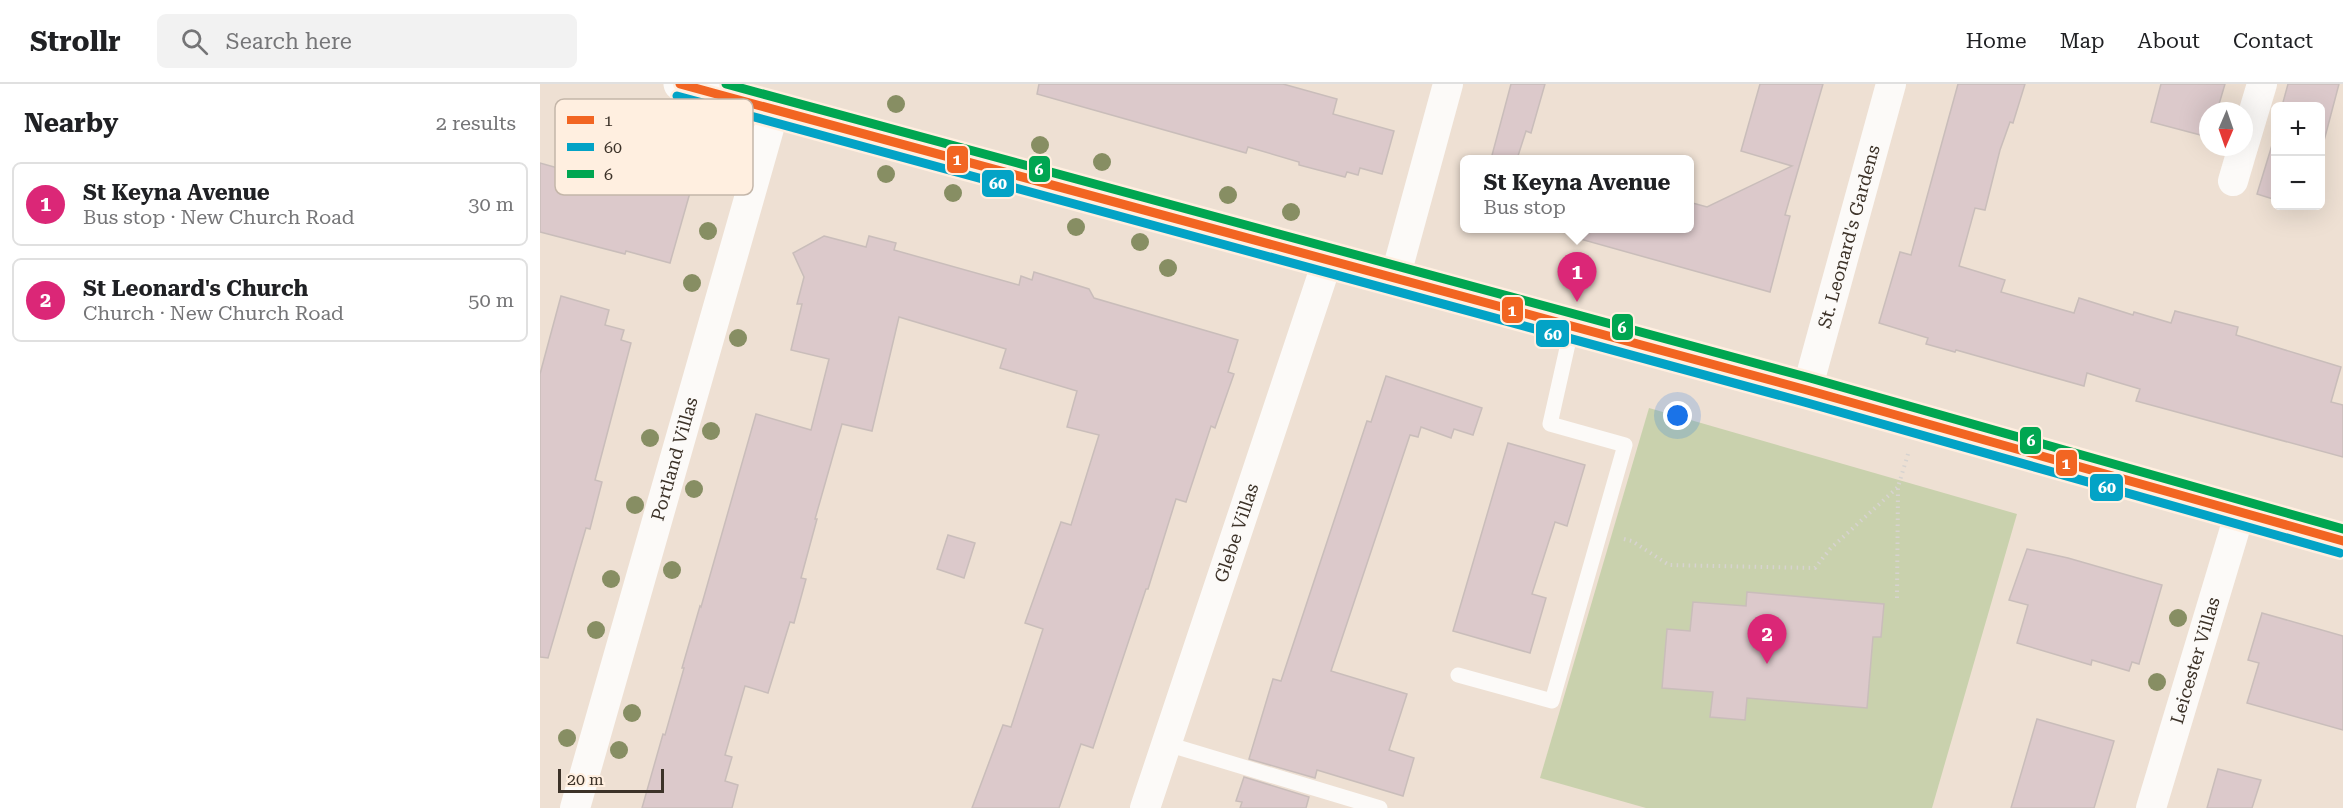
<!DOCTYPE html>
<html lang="en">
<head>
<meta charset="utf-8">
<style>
  :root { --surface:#fff; --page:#f2f2f2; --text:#202124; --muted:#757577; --line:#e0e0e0; --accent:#db2777 }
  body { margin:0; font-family:"Roboto Serif",serif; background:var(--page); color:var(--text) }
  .controls { position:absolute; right:18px; top:18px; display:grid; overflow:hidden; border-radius:9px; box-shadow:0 6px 24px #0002 }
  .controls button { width:54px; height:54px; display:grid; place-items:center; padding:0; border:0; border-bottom:2px solid var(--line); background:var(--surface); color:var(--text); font:30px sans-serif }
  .compass { position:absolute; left:1659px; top:18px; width:54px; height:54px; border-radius:50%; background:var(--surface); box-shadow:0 6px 24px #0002; rotate:182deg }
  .scale { position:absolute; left:18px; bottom:15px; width:106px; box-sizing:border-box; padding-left:6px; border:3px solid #3c3228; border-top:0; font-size:16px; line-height:21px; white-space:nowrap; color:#3c3228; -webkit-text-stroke:4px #ffefe0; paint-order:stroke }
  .you { position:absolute; left:1138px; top:332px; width:21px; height:21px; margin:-15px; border:4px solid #fff; border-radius:50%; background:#1a73e8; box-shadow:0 0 0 9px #1a73e833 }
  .badge { display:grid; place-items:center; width:39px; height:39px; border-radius:50%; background:var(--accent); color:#fff; font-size:20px; font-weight:700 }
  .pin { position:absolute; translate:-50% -50px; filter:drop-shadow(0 2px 3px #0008) }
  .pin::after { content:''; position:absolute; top:32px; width:21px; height:18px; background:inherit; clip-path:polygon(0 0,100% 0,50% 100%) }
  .popup { position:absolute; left:920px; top:71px; width:234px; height:78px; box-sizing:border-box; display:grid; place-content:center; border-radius:9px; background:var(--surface); filter:drop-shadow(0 2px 4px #0005); font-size:20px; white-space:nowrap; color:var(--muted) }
  .popup b { font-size:22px; color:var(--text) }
  .popup::after { content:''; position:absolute; left:50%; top:100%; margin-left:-12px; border:12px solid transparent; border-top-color:var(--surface) }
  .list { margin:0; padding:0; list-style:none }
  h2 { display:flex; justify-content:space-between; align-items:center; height:78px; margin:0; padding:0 24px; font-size:26px }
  h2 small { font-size:20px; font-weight:400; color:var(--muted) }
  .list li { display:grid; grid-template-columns:39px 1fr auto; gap:18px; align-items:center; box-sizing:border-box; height:84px; margin:0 12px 12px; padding:0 12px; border:2px solid var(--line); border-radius:9px }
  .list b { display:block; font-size:22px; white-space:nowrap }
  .list p { margin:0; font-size:20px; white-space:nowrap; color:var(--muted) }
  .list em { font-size:20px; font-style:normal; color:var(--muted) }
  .icon { flex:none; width:33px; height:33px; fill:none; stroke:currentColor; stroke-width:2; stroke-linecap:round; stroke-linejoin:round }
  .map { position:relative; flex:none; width:1803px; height:724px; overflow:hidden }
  header { display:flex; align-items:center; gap:36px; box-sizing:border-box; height:84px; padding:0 30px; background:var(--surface); border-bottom:2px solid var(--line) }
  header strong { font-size:28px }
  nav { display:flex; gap:33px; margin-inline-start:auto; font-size:21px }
  .search { width:420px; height:54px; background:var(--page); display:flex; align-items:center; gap:15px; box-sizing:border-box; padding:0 21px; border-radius:9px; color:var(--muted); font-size:22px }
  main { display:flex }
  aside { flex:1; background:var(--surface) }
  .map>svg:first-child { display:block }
</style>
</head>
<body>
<header>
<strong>Strollr</strong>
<div class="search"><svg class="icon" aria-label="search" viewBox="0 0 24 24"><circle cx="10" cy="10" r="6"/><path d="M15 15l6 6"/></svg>Search here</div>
<nav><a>Home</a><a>Map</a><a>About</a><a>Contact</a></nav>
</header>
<main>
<aside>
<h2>Nearby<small>2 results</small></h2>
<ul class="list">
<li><span class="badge">1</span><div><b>St Keyna Avenue</b><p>Bus stop · New Church Road</p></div><em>30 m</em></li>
<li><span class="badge">2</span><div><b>St Leonard's Church</b><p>Church · New Church Road</p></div><em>50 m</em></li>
</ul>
</aside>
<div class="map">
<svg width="1803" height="724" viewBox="0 0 1803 724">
  <rect width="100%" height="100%" fill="#eee0d3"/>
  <!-- green -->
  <polygon fill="#c9d1ad" points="1109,324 1477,430 1392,724 1106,724 1000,694"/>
  <!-- building -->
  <g fill="#dcc9cb" stroke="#c9bdba" stroke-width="1.5">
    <polygon points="499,0 743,0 797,15 793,30 854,47 842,90 820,84 818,91 807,88 805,93 759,81 759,78 708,63 706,69 497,10"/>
    <polygon points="971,0 1005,0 991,49 986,47 977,75 951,75"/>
    <polygon points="1220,0 1283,0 1245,131 1250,132 1230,208 1033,153 1034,144 1149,144 1149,118 1167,123 1252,82 1201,67"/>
    <polygon points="1418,0 1485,0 1473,39 1470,38 1460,66 1445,126 1435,124 1419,182 1465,196 1461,208 1534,229 1539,214 1593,231 1594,228 1631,239 1635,227 1698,243 1696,251 1801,283 1791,318 1803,321 1803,373 1596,317 1600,305 1573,297 1547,289 1544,302 1416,266 1415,268 1386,260 1388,254 1339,239 1360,168 1371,171"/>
    <polygon points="1621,0 1685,0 1677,27 1668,27 1668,53 1611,38"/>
    <polygon points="1748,0 1799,0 1780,72 1780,22 1742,22"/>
    <polygon points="1736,48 1736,116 1717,110"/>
    <polygon points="35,78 129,103 155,91 130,179 86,167 85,170 0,148 0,79 32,88"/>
    <polygon points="284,152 326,163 329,152 356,159 354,166 479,201 481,192 492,196 494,188 549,205 554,214 698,256 688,288 694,290 675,344 671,342 646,418 636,415 608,505 606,505 553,664 541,660 519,724 432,724 463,641 471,643 503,545 485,539 521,438 531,441 559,351 527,343 537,307 460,284 466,265 359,233 332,347 302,340 275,435 277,435 261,494 266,495 254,539 250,538 228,609 205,602 185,671 192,673 185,697 198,701 192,724 102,724 123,650 125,651 144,584 142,584 160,522 161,523 216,330 271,346 289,275 251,266 262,220 257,220 264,193 253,169"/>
    <polygon points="21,212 69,226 65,241 84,246 81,256 91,259 55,396 62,398 50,445 46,444 8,574 0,573 0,290"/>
    <polygon points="846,292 942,324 933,351 914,345 911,354 881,343 878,353 870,351 791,587 867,610 849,666 874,674 863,712 777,686 775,694 709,675 733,595 741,597 827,337 831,338"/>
    <polygon points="968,359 1045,381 1027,442 1015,438 992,510 1006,514 990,569 913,547"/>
    <polygon points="408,451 435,459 424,494 397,485"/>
    <polygon points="1487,465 1528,474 1622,501 1599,580 1592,578 1589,587 1552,576 1551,581 1477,559 1488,521 1469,516"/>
    <polygon points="1207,508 1344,520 1341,553 1333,553 1327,624 1207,614 1205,636 1170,633 1173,608 1122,604 1127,545 1150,547 1153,518 1206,522"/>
    <polygon points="1722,529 1803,552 1803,646 1707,619 1719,579 1708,576"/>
    <polygon points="1497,635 1574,657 1554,724 1471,724"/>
    <polygon points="1678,685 1721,696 1712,724 1667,724"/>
    <polygon points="704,693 769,713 766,724 700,724 702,718 696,717"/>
  </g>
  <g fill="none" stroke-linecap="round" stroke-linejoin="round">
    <!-- path -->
    <g stroke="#d7d3d0" stroke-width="4" stroke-dasharray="1.5 4.5" stroke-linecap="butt">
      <polyline points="1084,455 1092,457 1129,481 1275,484 1290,465 1358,403"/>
      <polyline points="1357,514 1358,403 1368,370"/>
    </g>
    <!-- lane -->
    <g stroke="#fcfaf8" stroke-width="15">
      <polyline points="918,591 1012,617 1085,361 1010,340 1032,242"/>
      <polyline points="627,660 840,724"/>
    </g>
    <!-- street -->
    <g stroke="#fcfaf8" stroke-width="30">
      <polyline points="1704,60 1722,0"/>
      <polyline points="1693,97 1703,63"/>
      <polyline points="855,194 908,0"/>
      <path id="s1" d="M1267,306l84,-306"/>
      <path id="s2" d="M35,724l199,-697"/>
      <path id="s3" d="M605,724l183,-549"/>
      <path id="s4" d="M1611,724l89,-296"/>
    </g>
    <!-- secondary -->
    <polyline stroke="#fcfaf8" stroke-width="33" points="140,0 1267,306 1803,457"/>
    <defs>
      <polyline id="bus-1" points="140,0 1267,306 1803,457"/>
      <polyline id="bus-2" points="137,12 1264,318 1800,469"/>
      <polyline id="bus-3" points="186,0 1270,294 1803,445"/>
    </defs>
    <!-- bus-1 casing -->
    <use href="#bus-1" stroke="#ffefe0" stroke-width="14"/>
    <!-- bus-2 casing -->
    <use href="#bus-2" stroke="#ffefe0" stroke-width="14"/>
    <!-- bus-3 casing -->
    <use href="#bus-3" stroke="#ffefe0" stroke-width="14"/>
    <!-- bus-1 -->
    <use href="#bus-1" stroke="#f26522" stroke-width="9"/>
    <!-- bus-2 -->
    <use href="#bus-2" stroke="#03a3c6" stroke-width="9"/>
    <!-- bus-3 -->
    <use href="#bus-3" stroke="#00a651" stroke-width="9"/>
  </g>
  <!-- trees -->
  <g fill="#878e63">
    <circle cx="356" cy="20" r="9"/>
    <circle cx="87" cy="28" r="9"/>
    <circle cx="151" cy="44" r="9"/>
    <circle cx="500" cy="61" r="9"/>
    <circle cx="192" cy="75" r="9"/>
    <circle cx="562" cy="78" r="9"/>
    <circle cx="346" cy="90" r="9"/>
    <circle cx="413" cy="109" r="9"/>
    <circle cx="688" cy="111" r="9"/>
    <circle cx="751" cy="128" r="9"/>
    <circle cx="536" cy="143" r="9"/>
    <circle cx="168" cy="147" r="9"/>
    <circle cx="600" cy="158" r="9"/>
    <circle cx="628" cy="184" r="9"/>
    <circle cx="152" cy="199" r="9"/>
    <circle cx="198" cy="254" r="9"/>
    <circle cx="171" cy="347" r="9"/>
    <circle cx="110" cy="354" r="9"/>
    <circle cx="154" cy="405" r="9"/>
    <circle cx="95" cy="421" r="9"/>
    <circle cx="132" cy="486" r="9"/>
    <circle cx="71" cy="495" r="9"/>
    <circle cx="1638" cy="534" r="9"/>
    <circle cx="56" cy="546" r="9"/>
    <circle cx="1617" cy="598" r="9"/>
    <circle cx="92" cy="629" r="9"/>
    <circle cx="27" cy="654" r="9"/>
    <circle cx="79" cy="666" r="9"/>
  </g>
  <g text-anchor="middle" stroke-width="4.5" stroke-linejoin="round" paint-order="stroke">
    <!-- street labels -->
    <g font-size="18" fill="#3c3228" stroke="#ffefe0">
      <text dy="6" stroke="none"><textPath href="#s1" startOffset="159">St. Leonard's Gardens</textPath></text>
      <text dy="6" stroke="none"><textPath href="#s2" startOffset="363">Portland Villas</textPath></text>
      <text dy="6" stroke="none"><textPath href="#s3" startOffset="290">Glebe Villas</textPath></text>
      <text dy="6" stroke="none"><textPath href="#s4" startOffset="154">Leicester Villas</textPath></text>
    </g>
  </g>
  <!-- legend -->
  <rect x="15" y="15" width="198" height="96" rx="9" fill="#ffefe0" stroke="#c4b6a9" stroke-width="1.5"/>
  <rect x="27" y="32" width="27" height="8" fill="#f26522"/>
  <rect x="27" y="59" width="27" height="8" fill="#03a3c6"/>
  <rect x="27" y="86" width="27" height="8" fill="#00a651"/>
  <g font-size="16" fill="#3c3228">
    <text x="64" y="42">1</text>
    <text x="64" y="69">60</text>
    <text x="64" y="96">6</text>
  </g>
  <g stroke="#ffefe0" stroke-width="2">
    <rect x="406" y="61" width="23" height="29" rx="6" fill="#f26522"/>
    <rect x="488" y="71" width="23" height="28" rx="6" fill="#00a651"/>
    <rect x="441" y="85" width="34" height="29" rx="6" fill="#03a3c6"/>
    <rect x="961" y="212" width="23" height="28" rx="6" fill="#f26522"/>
    <rect x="1071" y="229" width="23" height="28" rx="6" fill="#00a651"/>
    <rect x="995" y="235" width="35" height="29" rx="6" fill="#03a3c6"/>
    <rect x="1479" y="342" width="23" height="29" rx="6" fill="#00a651"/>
    <rect x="1515" y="365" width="23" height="28" rx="6" fill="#f26522"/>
    <rect x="1549" y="389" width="35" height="29" rx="6" fill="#03a3c6"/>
  </g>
  <g font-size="16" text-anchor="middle" font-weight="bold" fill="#fff">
    <text x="417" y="81">1</text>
    <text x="499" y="91">6</text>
    <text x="458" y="105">60</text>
    <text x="972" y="232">1</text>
    <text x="1082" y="249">6</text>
    <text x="1013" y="256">60</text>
    <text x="1491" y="362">6</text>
    <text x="1526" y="385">1</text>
    <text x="1567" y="409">60</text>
  </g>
</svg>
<div class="controls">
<button>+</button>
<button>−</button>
</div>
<svg class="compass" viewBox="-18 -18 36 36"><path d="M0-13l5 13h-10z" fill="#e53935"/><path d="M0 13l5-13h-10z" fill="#757577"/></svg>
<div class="scale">20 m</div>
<div class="you"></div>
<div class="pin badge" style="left:1037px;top:218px">1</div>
<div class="popup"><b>St Keyna Avenue</b>Bus stop</div>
<div class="pin badge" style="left:1227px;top:580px">2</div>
</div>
</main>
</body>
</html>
